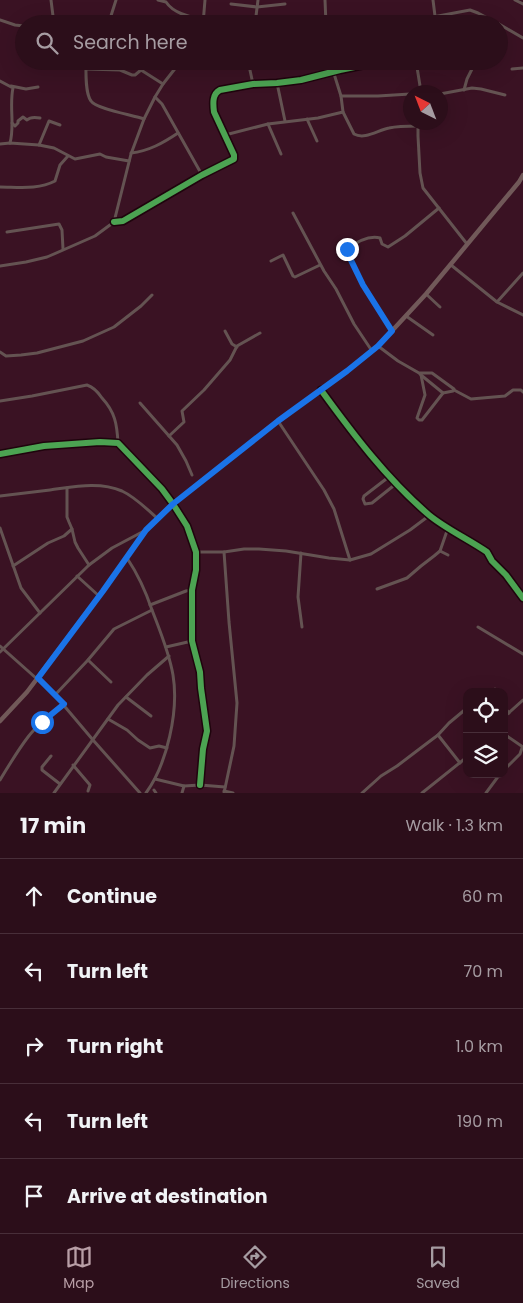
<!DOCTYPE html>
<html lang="en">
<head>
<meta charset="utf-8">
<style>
  :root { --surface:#2c0e1a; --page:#341723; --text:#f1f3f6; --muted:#a69ca2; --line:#482e39; --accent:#b89ea6 }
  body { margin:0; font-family:Poppins,sans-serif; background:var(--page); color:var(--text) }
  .controls { position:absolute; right:15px; bottom:15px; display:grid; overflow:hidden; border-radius:10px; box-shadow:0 5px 20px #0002 }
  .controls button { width:45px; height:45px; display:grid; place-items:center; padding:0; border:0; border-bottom:1px solid var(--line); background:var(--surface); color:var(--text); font:25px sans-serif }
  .compass { position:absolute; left:403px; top:85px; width:45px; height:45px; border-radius:50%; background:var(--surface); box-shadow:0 5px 20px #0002; rotate:318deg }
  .stop { position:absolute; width:15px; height:15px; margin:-11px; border:4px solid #1a73e8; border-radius:50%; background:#fff }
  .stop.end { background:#1a73e8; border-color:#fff; box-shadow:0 1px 5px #0008 }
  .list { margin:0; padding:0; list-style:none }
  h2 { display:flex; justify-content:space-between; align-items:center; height:65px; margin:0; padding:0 20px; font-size:21px }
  h2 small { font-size:16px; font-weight:400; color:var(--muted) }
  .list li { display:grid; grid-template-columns:32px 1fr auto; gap:15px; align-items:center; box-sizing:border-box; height:75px; padding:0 20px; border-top:1px solid var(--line) }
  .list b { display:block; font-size:19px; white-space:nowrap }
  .list em { font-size:16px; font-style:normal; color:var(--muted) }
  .icon { flex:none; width:28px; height:28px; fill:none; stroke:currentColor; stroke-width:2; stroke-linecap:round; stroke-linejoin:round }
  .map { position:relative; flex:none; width:523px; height:793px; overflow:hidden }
  .search { position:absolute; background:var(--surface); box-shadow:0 5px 20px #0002; left:15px; right:15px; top:15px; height:55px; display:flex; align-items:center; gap:12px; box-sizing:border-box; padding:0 18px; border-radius:28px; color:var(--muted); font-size:19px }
  .sheet { height:440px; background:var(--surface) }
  nav { display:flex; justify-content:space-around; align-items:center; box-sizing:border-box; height:70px; border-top:1px solid var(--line); background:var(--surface); font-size:14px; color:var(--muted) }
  nav a { display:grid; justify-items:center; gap:2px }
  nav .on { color:var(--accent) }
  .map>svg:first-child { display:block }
</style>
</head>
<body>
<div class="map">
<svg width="523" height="793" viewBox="0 0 523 793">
  <rect width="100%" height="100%" fill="#3a1223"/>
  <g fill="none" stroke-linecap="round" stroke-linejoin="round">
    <!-- minor -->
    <g stroke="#645352" stroke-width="3">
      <polyline points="51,0 54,24"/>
      <path d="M158,0l8,2c8,12 25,15 38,18"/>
      <polyline points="325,0 326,24"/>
      <polyline points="433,0 435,16"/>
      <polyline points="515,0 523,4"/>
      <polyline points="231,4 257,7 285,4"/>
      <polyline points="0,20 15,25 24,26"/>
      <polyline points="109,22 116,0"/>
      <polyline points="71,24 109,22 116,24"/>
      <polyline points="203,24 205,0"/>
      <polyline points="255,24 258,0"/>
      <polyline points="396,24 470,10 478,13 499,24"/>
      <polyline points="499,24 523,38"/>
      <path d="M86,61c0,11 -1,32 5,40 5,8 42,14 53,18"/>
      <polyline points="248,61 253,84"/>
      <polyline points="416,61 421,92"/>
      <polyline points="250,67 294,62"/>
      <polyline points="86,69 120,70 132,75 135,75 141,70 163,84"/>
      <polyline points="512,69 523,68"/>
      <path d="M0,81l13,7c-4,18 2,37 -3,55"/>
      <polyline points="277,83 285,121"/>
      <polyline points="11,86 26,89 38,87"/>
      <polyline points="464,90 467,79 476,61"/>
      <polyline points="440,94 472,88 481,89 505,95"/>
      <polyline points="341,96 378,96 410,94"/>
      <polyline points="155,97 162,104 202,175"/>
      <path d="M343,112l11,22c11,6 24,-4 35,-6 9,-2 20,-2 29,-2"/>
      <polyline points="307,119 317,141"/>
      <polyline points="418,122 418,136 420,173 423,188 467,244"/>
      <path d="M12,123l3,3 3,-3v-2l5,-4 4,3c3,-3 8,-3 13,-2"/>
      <polyline points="268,124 281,154"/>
      <polyline points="225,135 268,124 318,118 343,112 341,96 330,61"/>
      <polyline points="0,144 10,143 39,145 54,148 75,159 100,154 106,157 129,161"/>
      <polyline points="39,145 49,121 60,125"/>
      <path d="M131,153c18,-2 32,-10 47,-20"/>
      <path d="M0,187c18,0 38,3 55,-6l5,-16 8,-9"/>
      <polyline points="293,213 324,271 336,289 354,324 372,351"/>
      <path d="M114,222l9,-1 79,-46 32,-16v-4l-20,-43c-1,-8 -2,-18 6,-22l33,-6 24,-1 24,-3 39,-10 44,-9"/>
      <polyline points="7,232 59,224 62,230 63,249"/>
      <polyline points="271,261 283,255 293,276 295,277 320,265"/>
      <polyline points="451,265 497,302 523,315"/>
      <polyline points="0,266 26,262 47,257 95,236 114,222 131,154 144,119 155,97 163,84 181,61"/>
      <polyline points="426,294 440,307"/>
      <polyline points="497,302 523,273"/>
      <polyline points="406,316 433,335"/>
      <polyline points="225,331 232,344 237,347"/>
      <path d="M392,331l-29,-46 -17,-35c9,-7 22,-15 34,-12l2,6 6,3 17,-11 34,-28"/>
      <polyline points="378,346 398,361 419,373 432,373 454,389 453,391 443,393 422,420 419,420 417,418 425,395 421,375 419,373"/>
      <polyline points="0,352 6,356 21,355 37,353 83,341 114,327 141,306 152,295"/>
      <polyline points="421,375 443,393"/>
      <path d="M321,390c32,44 66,89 108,125 17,14 39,24 58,37l5,9 14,14 17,23"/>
      <polyline points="454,390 471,399 505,396 513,390 521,390 523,392"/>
      <path d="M0,401l32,-5 55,-11c6,2 11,7 15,13 13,14 15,26 16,45"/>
      <polyline points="140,403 177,445 186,461 192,475"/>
      <polyline points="278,421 324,490 334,509 350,560"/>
      <polyline points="169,436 184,422 182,411 204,390 230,360 237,346 260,333"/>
      <polyline points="0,454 44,446 100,442 118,443 162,489 173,504 187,526 196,552 196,570 192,590 192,641 200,672 201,688 207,731 203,749 200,785"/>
      <polyline points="390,476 364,496 363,499 365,504 372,503 397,483"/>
      <polyline points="67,488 67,517 69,522 72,529 75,542 78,548 89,565"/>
      <path d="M0,496c17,-2 33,-4 50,-6 23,-3 49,-9 72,1 13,6 25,18 36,28"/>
      <polyline points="0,528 21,588 40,613"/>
      <polyline points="440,551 448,555"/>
      <polyline points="196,552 224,552 244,549 259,549 286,551 329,558 350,560 371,554 410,530 430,515"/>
      <polyline points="224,552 229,622 237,703 234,746 224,793"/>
      <polyline points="301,553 298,597 302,627"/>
      <path d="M127,558c10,15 19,34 25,52 8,21 17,42 21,65 6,36 -6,89 -27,118"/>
      <polyline points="13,566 48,543 64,536 72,529"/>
      <polyline points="77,576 99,596"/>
      <polyline points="377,589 407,578 421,566 434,556 440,551 448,528"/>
      <polyline points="150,605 186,591 192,590"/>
      <polyline points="478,627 523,654"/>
      <polyline points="0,646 55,695 93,740 140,793"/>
      <polyline points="166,647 192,641"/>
      <polyline points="0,652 89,565 112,548 144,531"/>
      <polyline points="88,660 111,682"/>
      <polyline points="489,692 495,689 498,692"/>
      <polyline points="55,695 88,660 114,629 152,610"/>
      <polyline points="126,697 151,716"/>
      <polyline points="504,707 509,713"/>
      <polyline points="504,717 523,700"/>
      <polyline points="108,719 127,730 138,740 150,748 159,746 167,748"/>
      <polyline points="504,734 523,747"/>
      <polyline points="438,735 460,763"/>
      <polyline points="51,756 42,767 42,770 60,784"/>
      <polyline points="73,765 90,785 88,791"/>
      <polyline points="504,770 520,754 522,748 523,748"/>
      <polyline points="155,779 184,786 200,785 225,787"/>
      <path d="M0,780c9,-15 18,-30 28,-43 10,-13 23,-23 35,-33"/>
      <polyline points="154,790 156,793"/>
      <polyline points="224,791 233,793"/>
      <polyline points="54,793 118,705 147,675 169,656"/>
      <polyline points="182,793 184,786"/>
      <polyline points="362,793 381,776 397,766 426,744 438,735 449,723 467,708"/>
      <polyline points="422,793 467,757"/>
      <polyline points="486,793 500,774"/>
    </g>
    <!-- major -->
    <polyline stroke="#715959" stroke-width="4.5" points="0,721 27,692 103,591 146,530 173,504 278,421 347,371 378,346 426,294 519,182 523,175"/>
    <defs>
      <g id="cycleway">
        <path d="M114,222l9,-1 79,-46 32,-16v-4l-20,-43c-1,-8 -2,-18 6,-22l33,-6 24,-1 24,-3 39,-10 44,-9"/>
        <path d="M321,390c32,44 66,89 108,125 17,14 39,24 58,37l5,9 14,14 17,23"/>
        <polyline points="0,454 44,446 100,442 118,443 162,489 173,504 187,526 196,552 196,570 192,590 192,641 200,672 201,688 207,731 203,749 200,785"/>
      </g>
    </defs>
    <!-- cycleway casing -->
    <use href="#cycleway" stroke="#1f040d" stroke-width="9"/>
    <!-- cycleway -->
    <use href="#cycleway" stroke="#4ca352" stroke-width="6"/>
  </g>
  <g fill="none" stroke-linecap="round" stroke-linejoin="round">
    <!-- route -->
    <polyline stroke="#1a73e8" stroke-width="6" points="42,722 64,704 38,678 103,591 146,530 173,504 278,421 347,371 378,346 392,331 363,285 347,252 347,249"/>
  </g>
</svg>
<div class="controls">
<button><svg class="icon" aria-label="locate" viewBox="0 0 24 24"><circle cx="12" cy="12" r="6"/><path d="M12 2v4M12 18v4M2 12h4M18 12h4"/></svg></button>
<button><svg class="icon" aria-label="layers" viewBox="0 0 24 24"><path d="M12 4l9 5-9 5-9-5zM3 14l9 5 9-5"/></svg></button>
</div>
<svg class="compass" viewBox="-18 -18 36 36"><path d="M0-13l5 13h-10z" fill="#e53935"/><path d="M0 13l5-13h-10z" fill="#a69ca2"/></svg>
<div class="stop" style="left:42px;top:722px"></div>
<div class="stop end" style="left:347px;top:249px"></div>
<div class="search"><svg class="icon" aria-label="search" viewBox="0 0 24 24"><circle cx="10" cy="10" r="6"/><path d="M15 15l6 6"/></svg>Search here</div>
</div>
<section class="sheet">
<h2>17 min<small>Walk · 1.3 km</small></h2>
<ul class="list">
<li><svg class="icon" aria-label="ahead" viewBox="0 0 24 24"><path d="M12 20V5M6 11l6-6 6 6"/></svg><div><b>Continue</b></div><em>60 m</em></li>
<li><svg class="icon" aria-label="left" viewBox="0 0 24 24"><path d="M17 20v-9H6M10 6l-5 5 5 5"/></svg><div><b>Turn left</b></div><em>70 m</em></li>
<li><svg class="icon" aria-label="right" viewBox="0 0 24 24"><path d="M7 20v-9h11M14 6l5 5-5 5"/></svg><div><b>Turn right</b></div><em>1.0 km</em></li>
<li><svg class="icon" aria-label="left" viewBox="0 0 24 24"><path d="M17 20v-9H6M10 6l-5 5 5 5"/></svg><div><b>Turn left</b></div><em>190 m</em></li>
<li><svg class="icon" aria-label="arrive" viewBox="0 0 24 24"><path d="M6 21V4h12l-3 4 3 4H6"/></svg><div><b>Arrive at destination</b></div></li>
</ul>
</section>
<nav>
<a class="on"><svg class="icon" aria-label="map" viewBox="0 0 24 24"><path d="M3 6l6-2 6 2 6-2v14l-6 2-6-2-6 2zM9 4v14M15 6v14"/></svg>Map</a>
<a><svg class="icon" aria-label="directions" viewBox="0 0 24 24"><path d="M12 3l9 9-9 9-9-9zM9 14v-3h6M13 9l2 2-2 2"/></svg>Directions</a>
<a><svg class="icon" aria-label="saved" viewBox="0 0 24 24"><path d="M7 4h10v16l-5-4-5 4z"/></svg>Saved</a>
</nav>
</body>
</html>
